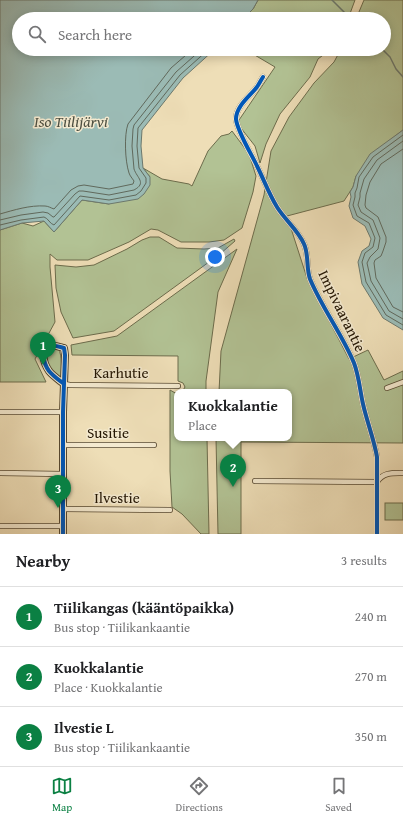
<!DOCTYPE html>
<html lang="en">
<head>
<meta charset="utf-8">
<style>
  :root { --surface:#fff; --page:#f2f2f2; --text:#202124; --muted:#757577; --line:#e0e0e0; --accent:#0b8043 }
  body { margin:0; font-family:"Gentium Book Plus",serif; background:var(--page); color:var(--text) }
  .you { position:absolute; left:215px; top:257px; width:14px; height:14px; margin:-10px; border:3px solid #fff; border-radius:50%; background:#1a73e8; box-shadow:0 0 0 6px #1a73e833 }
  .badge { display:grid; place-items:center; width:26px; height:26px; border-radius:50%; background:var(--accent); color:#fff; font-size:13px; font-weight:700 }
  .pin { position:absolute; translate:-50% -33px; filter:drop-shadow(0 1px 2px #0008) }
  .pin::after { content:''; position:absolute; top:21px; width:14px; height:12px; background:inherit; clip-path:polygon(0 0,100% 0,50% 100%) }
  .popup { position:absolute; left:174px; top:389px; width:118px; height:52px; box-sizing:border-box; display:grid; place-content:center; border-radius:8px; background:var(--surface); filter:drop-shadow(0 1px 3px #0005); font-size:13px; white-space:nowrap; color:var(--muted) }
  .popup b { font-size:15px; color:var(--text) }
  .popup::after { content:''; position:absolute; left:50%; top:100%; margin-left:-8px; border:8px solid transparent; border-top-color:var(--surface) }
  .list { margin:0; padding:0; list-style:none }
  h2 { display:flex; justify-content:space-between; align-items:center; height:52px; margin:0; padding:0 16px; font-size:17px }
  h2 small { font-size:13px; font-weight:400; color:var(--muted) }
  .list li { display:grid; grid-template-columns:26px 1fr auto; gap:12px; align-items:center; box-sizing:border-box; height:60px; padding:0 16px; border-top:1px solid var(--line) }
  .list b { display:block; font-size:15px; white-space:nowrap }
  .list p { margin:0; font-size:13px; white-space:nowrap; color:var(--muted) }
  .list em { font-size:13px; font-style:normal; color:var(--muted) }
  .icon { flex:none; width:22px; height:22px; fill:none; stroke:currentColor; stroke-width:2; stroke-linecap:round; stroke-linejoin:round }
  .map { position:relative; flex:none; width:403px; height:534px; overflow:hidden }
  .search { position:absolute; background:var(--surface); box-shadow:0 2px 10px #0003; left:12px; right:12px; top:12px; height:44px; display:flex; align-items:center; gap:10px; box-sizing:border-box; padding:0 14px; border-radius:22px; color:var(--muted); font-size:15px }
  .sheet { height:232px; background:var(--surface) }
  nav { display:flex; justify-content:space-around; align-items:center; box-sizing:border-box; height:56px; border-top:1px solid var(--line); background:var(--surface); font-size:11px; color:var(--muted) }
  nav a { display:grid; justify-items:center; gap:2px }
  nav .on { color:var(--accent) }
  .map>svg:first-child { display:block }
</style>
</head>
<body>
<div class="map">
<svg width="403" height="534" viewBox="0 0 403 534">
  <rect width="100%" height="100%" fill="#eedeb7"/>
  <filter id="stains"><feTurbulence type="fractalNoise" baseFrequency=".005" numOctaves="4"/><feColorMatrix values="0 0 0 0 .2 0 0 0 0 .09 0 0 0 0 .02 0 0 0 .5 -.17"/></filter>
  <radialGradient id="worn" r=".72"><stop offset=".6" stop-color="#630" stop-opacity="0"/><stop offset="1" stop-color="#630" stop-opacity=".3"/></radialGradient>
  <!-- green -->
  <g fill="#b2c294" stroke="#6c6c4c">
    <polygon points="258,0 355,0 348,19 243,19 253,9"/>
    <polygon points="364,0 403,0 403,130 389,141 356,176 353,187 344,201 287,216 307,278 349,359 368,350 384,380 403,371 403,443 241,442 241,534 218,534 216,438 289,438 289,392 219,392 221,351 264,195 271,151 289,117 314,83 334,62 341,49 384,49 384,19 356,19"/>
    <polygon points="257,49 331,49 318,59 310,77 280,114 266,144 260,163 255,146 237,123 275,67 253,54"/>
    <polygon points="232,131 249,154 256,176 253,192 242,228 224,240 209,242 181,242 158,230 151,229 129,242 88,260 57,260 50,254 50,267 55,322 35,359 46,382 0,382 0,230 22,223 33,226 44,221 54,232 82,200 109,204 150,177 143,168 162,179 189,184 192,186 208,151 221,136 229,134"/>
    <polygon points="150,237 159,237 177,248 204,249 218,248 234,239 235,241 220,254 114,331 73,338 61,312 56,288 55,265 76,267 94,265 127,249 142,240"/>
    <polygon points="237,249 218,292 206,381 206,392 182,392 185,387 183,383 178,381 178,356 72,355 71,345 117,336"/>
    <path d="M50,348h8c5,9 3,20 3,30l-1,1c-8,-8 -20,-20 -10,-31z"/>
    <polygon points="170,390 177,394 177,438 207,438 209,534 201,534 182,514 172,507 170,471"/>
    <rect x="385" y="503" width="18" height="17"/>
  </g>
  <!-- water -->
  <g fill="#9bbbb5" stroke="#6c796e">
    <polygon points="0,0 258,0 253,9 243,19 19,19 19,49 215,49 183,78 142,130 141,146 143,168 150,177 150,185 144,194 138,199 109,204 82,200 54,232 44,221 22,223 0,230"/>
    <polygon points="403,130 403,330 383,318 362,284 358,262 362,251 369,246 371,239 365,226 353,218 349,206 351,197 350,192 353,187 356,176 370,154"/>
  </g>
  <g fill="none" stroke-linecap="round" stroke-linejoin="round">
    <!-- shore -->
    <g stroke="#60695c" stroke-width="1">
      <polyline points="403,135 373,157 359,177 357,188 355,193 355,197 353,205 357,216 369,223 375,238 373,247 365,253 362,262 366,282 386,315 403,325"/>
      <polyline points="403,141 377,160 364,179 360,193 360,197 358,205 361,212 373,220 380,238 378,249 370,257 367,263 371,281 389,311 403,319"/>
      <polyline points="403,149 381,164 370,182 366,195 365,205 366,208 378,217 386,237 386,242 383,251 381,256 375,260 374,263 376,278 393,307 403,312"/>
      <path d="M0,214c14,-4 30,-9 45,-8 3,0 6,2 9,3l17,-19 7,-4 6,-1 25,4 24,-5 1,-3c-2,-3 -4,-5 -5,-8 -4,-12 -5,-38 -1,-49l43,-56 22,-19"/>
      <path d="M0,220l21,-5 22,-3 5,1 5,4h1l21,-23 4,-3h4l26,4 25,-5c13,-7 3,-12 0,-21l-2,-23 1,-17 1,-4 42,-53 26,-23"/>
      <path d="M0,225l21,-5 23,-3c4,1 6,7 10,8l26,-29 29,4 27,-5 5,-4 5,-8v-5l-7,-10 -2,-22 1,-18 42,-53 29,-26"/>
    </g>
    <!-- stream -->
    <g stroke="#6c796e" stroke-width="1.5">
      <polyline points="332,0 351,19"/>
      <polyline points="382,49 390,57 396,69 403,77"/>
    </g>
    <defs>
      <g id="minor">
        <path d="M263,77c-2,3 -4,7 -6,10 -7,9 -21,19 -21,32 1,12 16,36 21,47 7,14 12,28 20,41 8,13 21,23 27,37 5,11 2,24 6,35 12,29 32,55 44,84 5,13 6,28 9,41 4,18 11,35 14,53v77"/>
        <polyline points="64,384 70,385 178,386"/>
        <polyline points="387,388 403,382"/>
        <polyline points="0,412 63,412"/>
        <polyline points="63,445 154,445"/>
        <polyline points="0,473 63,474"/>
        <path d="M255,481l122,1c6,-10 16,-9 26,-9"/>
        <polyline points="63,509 170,510"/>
        <polyline points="0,526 63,526"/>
      </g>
      <path id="tertiary" d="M63,534v-122l2,-57 -1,-7c-4,-1 -9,-3 -13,-2 -12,3 -7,18 -2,25 4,5 10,9 15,13"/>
    </defs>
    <!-- minor casing -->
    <use href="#minor" stroke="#574931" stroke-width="6"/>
    <!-- tertiary casing -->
    <use href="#tertiary" stroke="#574931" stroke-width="8"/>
    <!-- minor -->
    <use href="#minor" stroke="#f4ead0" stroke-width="4.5"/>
    <!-- tertiary -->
    <use href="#tertiary" stroke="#f4ead0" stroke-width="5.5"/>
    <defs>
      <g id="cycleway">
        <path d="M263,77c-2,3 -4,7 -6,10 -7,9 -21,19 -21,32 1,12 16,36 21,47 7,14 12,28 20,41 8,13 21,23 27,37 5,11 2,24 6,35 12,29 32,55 44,84 5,13 6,28 9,41 4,18 11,35 14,53v77"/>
        <path d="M63,534v-122l2,-57 -1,-7c-4,-1 -9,-3 -13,-2 -12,3 -7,18 -2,25 4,5 10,9 15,13"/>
      </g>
    </defs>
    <!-- cycleway casing -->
    <use href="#cycleway" stroke="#f4ead0" stroke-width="6"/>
    <!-- cycleway -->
    <use href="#cycleway" stroke="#0057b8" stroke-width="4"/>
  </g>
  <g text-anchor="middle" stroke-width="3" stroke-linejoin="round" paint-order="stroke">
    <!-- street labels -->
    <g font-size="15" fill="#251704" stroke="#f4ead0">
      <text transform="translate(342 311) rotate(64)" y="5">Impivaarantie</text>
      <text x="121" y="378">Karhutie</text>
      <text x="108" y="438">Susitie</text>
      <text x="117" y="503">Ilvestie</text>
    </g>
    <!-- water labels -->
    <g font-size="16" font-style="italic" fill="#4e5042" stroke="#f4ead0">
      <text x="71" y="127">Iso Tiilijärvi</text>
    </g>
  </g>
  <rect width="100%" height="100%" filter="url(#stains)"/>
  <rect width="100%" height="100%" fill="url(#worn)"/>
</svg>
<div class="you"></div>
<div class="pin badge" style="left:43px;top:365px">1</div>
<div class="pin badge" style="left:233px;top:487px">2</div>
<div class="popup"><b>Kuokkalantie</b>Place</div>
<div class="pin badge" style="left:58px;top:508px">3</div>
<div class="search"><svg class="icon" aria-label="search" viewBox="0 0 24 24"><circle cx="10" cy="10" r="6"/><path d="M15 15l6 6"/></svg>Search here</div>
</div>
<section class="sheet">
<h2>Nearby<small>3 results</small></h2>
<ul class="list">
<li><span class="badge">1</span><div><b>Tiilikangas (kääntöpaikka)</b><p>Bus stop · Tiilikankaantie</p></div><em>240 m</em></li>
<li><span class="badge">2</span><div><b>Kuokkalantie</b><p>Place · Kuokkalantie</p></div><em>270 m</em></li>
<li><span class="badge">3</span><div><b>Ilvestie L</b><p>Bus stop · Tiilikankaantie</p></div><em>350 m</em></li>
</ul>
</section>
<nav>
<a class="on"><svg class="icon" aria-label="map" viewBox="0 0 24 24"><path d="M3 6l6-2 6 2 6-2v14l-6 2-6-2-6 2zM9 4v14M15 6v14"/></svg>Map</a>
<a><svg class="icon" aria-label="directions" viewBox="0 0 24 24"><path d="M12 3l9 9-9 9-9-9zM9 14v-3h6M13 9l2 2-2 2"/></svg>Directions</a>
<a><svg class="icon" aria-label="saved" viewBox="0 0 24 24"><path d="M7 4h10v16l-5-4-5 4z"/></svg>Saved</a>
</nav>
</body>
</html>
